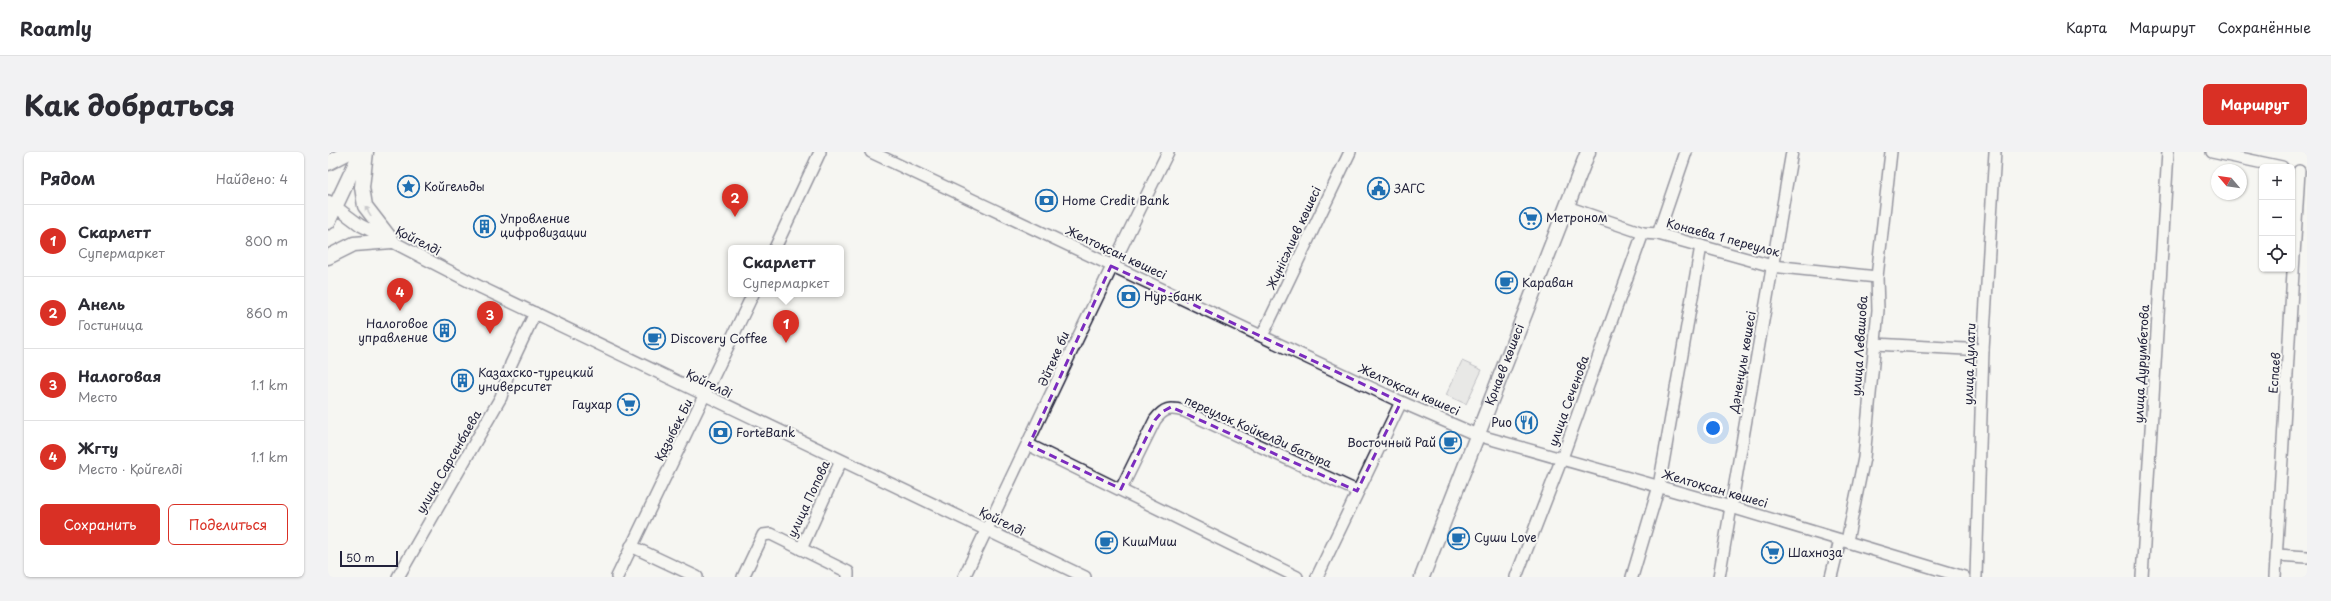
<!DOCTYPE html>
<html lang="ru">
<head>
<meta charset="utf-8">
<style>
  :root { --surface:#fff; --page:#f2f2f3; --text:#2b2b33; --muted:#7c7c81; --line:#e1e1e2; --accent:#d93025 }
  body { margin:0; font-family:"Playpen Sans",sans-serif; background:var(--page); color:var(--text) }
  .controls { position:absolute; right:12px; top:12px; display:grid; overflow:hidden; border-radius:6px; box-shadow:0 1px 3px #0004 }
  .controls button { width:36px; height:36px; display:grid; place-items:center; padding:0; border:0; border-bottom:1px solid var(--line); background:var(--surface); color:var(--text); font:20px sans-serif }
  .compass { position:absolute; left:1883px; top:12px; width:36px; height:36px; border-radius:50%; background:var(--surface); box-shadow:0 1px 3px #0004; rotate:299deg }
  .scale { position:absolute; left:12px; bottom:10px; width:58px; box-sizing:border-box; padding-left:4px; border:2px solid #22223b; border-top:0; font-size:11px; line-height:14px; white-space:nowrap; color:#22223b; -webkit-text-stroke:3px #f6f6f2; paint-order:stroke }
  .you { position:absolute; left:1385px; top:276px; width:14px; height:14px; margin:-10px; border:3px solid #fff; border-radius:50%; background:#1a73e8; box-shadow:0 0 0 6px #1a73e833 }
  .badge { display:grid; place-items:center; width:26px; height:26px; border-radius:50%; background:var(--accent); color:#fff; font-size:13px; font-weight:700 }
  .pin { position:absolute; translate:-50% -33px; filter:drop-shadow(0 1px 2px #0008) }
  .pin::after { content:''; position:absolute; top:21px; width:14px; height:12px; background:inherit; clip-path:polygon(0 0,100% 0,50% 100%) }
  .popup { position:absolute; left:400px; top:93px; width:116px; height:52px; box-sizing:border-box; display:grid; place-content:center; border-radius:6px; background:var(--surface); filter:drop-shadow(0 1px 3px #0005); font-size:13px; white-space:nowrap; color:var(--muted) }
  .popup b { font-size:15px; color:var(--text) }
  .popup::after { content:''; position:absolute; left:50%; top:100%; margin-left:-8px; border:8px solid transparent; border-top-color:var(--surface) }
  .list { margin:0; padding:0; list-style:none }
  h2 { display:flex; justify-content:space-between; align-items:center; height:52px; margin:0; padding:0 16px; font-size:17px }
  h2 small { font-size:13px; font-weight:400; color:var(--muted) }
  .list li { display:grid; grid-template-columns:26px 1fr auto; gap:12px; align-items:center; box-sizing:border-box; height:72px; padding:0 16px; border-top:1px solid var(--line) }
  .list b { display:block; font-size:15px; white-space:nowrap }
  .list p { margin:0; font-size:13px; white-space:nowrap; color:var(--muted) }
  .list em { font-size:13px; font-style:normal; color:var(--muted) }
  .actions { display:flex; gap:8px; padding:12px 16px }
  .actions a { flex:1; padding:9px 0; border:1px solid var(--accent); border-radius:6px; text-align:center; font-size:14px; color:var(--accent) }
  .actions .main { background:var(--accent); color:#fff }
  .icon { flex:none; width:22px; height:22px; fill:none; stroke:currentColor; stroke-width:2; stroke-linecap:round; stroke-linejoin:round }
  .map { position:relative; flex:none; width:1979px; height:425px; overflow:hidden; border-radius:6px }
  header { display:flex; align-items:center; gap:24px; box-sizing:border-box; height:56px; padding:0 20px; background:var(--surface); border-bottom:1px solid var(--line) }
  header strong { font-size:19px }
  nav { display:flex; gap:22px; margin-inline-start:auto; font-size:14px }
  .intro { display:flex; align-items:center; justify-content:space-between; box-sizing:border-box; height:96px; padding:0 24px }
  h1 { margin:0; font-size:28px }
  .button { padding:10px 18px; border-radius:6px; background:var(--accent); color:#fff; font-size:14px; font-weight:700 }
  main { display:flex; gap:24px; padding:0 24px }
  aside { flex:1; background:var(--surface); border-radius:6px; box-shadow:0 1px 3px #0004 }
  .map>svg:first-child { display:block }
</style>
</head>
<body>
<header>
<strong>Roamly</strong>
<nav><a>Карта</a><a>Маршрут</a><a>Сохранённые</a></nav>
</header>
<div class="intro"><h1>Как добраться</h1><a class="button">Маршрут</a></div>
<main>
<aside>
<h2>Рядом<small>Найдено: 4</small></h2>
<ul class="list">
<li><span class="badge">1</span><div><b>Скарлетт</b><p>Супермаркет</p></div><em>800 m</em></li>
<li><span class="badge">2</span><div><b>Анель</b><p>Гостиница</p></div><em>860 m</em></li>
<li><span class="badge">3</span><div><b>Налоговая</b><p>Место</p></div><em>1.1 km</em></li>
<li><span class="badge">4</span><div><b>Жгту</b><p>Место · Қойгелді</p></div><em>1.1 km</em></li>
</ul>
<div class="actions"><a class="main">Сохранить</a><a>Поделиться</a></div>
</aside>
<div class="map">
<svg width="1979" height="425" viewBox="0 0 1979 425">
  <rect width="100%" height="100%" fill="#f6f6f2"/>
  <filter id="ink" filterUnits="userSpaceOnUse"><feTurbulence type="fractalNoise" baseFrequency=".025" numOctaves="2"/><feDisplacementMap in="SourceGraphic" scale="8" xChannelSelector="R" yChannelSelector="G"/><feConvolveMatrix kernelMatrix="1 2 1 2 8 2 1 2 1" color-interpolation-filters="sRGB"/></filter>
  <g filter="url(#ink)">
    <!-- garden -->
    <polygon fill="#d7d7d7" stroke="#7c7c89" points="1134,209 1154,218 1138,252 1118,243"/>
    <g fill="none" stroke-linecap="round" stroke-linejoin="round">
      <defs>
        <g id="minor">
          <polyline points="543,0 1073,250 1149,283 1403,355 1636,425"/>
          <polyline points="1884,0 1954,15"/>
          <polyline points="0,49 32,73 154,136 757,425"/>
          <polyline points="1239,55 1315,81 1330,82 1444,114 1549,125"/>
          <polyline points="1330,82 1358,0"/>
          <polyline points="447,96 492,0"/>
          <polyline points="934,184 1022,0"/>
          <polyline points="1547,192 1655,198"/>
          <polyline points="701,293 969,425"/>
          <path d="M793,337l34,-69c9,-12 15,-13 29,-9l173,80"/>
          <polyline points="1519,389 1536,306 1550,158 1549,125 1563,0"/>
          <polyline points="303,394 369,425"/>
          <polyline points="473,397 513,309"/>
          <polyline points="1949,403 1979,405"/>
          <polyline points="70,425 173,245 183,212 207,161"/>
          <polyline points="289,425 425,142"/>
          <polyline points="415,425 435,383 443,382 520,420 520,425"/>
          <path d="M636,425c68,-142 134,-284 204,-425"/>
          <polyline points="989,425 1073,250"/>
          <polyline points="1188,425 1234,306 1315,81"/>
          <polyline points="1304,425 1331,334 1373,94"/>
          <polyline points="1391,425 1464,0"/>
          <polyline points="1503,425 1512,388"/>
          <polyline points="1648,425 1655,198 1667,0"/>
          <polyline points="1814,425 1840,0"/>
          <polyline points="1947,425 1971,19"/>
        </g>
        <g id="major">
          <polyline points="38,0 34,35 37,54 64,89"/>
          <polyline points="0,11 21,0"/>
          <polyline points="0,70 33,0"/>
          <polyline points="0,105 26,92 64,89"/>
          <path id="s1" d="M1094,425l166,-425"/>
        </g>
      </defs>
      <!-- minor casing -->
      <use href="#minor" stroke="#22223b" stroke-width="14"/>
      <!-- major casing -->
      <use href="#major" stroke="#22223b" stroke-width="17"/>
      <!-- minor -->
      <use href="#minor" stroke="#f6f6f2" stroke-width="11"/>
      <!-- major -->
      <use href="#major" stroke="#f6f6f2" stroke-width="14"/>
    </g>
    <!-- one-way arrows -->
    <defs><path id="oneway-solid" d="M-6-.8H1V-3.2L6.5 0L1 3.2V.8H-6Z"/></defs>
    <use fill="#9797a0" href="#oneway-solid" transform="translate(40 59) rotate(-122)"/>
  </g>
  <!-- marked area -->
  <path d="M0 0H1979V425H0ZM783,114l290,136 -44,89 -186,-84 -9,5 -7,8 -34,69 -92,-44z" fill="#f6f6f2" fill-opacity=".55" fill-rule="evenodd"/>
  <path fill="none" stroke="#7b2cbf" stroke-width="3" stroke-dasharray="8 5" stroke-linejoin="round" d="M783,114l290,136 -44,89 -186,-84 -9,5 -7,8 -34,69 -92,-44z"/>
  <!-- icons -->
  <defs>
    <symbol id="sight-ring" viewBox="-11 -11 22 22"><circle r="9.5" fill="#f6f6f2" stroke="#1f6fb2" stroke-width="1.5"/><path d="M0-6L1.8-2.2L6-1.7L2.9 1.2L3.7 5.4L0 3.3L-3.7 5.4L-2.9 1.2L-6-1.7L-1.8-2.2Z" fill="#1f6fb2"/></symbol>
    <symbol id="civic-ring" viewBox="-11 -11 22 22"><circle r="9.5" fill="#f6f6f2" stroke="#1f6fb2" stroke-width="1.5"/><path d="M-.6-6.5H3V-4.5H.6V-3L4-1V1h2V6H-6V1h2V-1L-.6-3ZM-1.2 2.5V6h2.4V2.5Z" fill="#1f6fb2"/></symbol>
    <symbol id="bank-ring" viewBox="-11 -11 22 22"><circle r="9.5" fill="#f6f6f2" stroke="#1f6fb2" stroke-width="1.5"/><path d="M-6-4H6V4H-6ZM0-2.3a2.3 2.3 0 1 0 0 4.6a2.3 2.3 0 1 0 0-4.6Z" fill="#1f6fb2"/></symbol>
    <symbol id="supermarket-ring" viewBox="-11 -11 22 22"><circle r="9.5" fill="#f6f6f2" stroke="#1f6fb2" stroke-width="1.5"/><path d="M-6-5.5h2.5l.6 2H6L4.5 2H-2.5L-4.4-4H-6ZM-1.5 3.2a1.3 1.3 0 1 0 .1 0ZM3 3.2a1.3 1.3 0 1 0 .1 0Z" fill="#1f6fb2"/></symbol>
    <symbol id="building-ring" viewBox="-11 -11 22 22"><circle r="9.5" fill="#f6f6f2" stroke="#1f6fb2" stroke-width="1.5"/><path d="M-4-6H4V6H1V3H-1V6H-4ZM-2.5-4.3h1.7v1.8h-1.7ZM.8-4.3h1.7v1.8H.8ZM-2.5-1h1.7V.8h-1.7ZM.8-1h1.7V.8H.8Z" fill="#1f6fb2"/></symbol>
    <symbol id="cafe-ring" viewBox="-11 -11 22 22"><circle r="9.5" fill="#f6f6f2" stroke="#1f6fb2" stroke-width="1.5"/><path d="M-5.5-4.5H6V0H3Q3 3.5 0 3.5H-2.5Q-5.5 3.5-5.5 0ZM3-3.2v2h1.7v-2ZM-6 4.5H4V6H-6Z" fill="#1f6fb2"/></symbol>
    <symbol id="restaurant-ring" viewBox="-11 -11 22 22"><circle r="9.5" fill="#f6f6f2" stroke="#1f6fb2" stroke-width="1.5"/><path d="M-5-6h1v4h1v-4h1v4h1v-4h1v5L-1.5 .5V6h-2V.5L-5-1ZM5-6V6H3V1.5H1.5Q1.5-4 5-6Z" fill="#1f6fb2"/></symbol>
  </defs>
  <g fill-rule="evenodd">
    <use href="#sight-ring" x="68" y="22" width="25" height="25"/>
    <use href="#civic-ring" x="1038" y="24" width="25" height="25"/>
    <use href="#bank-ring" x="706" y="36" width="25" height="25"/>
    <use href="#supermarket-ring" x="1190" y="54" width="25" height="25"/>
    <use href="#building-ring" x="144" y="62" width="25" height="25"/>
    <use href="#cafe-ring" x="1166" y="118" width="25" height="25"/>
    <use href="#bank-ring" x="788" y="132" width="25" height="25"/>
    <use href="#building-ring" x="104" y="166" width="25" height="25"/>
    <use href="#cafe-ring" x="314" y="174" width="25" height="25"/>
    <use href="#building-ring" x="122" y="216" width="25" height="25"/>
    <use href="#supermarket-ring" x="288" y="240" width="25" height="25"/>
    <use href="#restaurant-ring" x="1186" y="258" width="25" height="25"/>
    <use href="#bank-ring" x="380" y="268" width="25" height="25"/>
    <use href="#cafe-ring" x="1110" y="278" width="25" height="25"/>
    <use href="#cafe-ring" x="1118" y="374" width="25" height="25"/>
    <use href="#cafe-ring" x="766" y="378" width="25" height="25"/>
    <use href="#supermarket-ring" x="1432" y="388" width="25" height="25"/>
  </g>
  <g text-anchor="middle" stroke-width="4" stroke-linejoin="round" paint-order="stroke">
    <!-- poi labels -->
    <g font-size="12" fill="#22223b" stroke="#f6f6f2" text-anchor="start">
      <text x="96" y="39">Койгельды</text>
      <text x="1066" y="41">ЗАГС</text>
      <text x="734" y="53">Home Credit Bank</text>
      <text x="1218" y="70">Метроном</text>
      <text x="172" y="71">Упровление<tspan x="172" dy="14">цифровизации</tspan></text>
      <text x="1194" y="135">Караван</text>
      <text x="816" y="149">Нур-банк</text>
      <text x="100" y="176" text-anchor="end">Налоговое<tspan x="100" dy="14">управление</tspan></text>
      <text x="342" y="191">Discovery Coffee</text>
      <text x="150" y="225">Казахско-турецкий<tspan x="150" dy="14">университет</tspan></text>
      <text x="284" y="257" text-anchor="end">Гаухар</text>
      <text x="1184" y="275" text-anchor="end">Рио</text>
      <text x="408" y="285">ForteBank</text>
      <text x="1108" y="295" text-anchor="end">Восточный Рай</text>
      <text x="1146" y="390">Суши Love</text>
      <text x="794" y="394">КишМиш</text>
      <text x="1460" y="405">Шахноза</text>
    </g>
    <!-- street labels -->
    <g font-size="12" fill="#22223b" stroke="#f6f6f2">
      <text transform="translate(966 86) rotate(-65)" y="4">Жүнісәлиев көшесі</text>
      <text transform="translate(1395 86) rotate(15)" y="4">Конаева 1 переулок</text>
      <text transform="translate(90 89) rotate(27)" y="4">Қойгелді</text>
      <text transform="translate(788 101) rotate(25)" y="4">Желтоқсан көшесі</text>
      <text transform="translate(1532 194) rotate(-86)" y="4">улица Левашова</text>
      <text transform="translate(726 207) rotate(-66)" y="4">Әйтеке би</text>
      <text transform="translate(1415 210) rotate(-80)" y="4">Дәненұлы көшесі</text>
      <text dy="4" stroke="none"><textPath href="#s1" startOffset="228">Қонаев көшесі</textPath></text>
      <text transform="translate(1642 212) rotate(-88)" y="4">улица Дулати</text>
      <text transform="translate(1814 212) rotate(-87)" y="4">улица Дурумбетова</text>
      <text transform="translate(1947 221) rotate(-86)" y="4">Еспаев</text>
      <text transform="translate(381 232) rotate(26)" y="4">Қойгелді</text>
      <text transform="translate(1081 238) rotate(24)" y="4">Желтоқсан көшесі</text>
      <text transform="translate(1241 249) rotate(-70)" y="4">улица Сеченова</text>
      <text transform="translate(346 278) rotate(-63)" y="4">Қазыбек Би</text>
      <text transform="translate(930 280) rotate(24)" y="4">переулок Койкелди батыра</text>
      <text transform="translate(121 310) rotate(-60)" y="4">улица Сарсенбаева</text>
      <text transform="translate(1387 337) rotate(16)" y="4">Желтоқсан көшесі</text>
      <text transform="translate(481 347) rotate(-65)" y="4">улица Попова</text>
      <text transform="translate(674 370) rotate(26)" y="4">Қойгелді</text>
    </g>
  </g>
</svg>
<div class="controls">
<button>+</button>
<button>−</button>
<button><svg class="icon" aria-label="locate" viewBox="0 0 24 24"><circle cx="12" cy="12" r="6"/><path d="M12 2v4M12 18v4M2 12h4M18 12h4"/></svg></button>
</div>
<svg class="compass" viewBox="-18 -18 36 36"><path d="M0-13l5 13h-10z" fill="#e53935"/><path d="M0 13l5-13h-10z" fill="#7c7c81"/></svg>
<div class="scale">50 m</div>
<div class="you"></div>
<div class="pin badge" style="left:458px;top:191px">1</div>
<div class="popup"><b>Скарлетт</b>Супермаркет</div>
<div class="pin badge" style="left:407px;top:65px">2</div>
<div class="pin badge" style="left:162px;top:182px">3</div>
<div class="pin badge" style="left:72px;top:159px">4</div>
</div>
</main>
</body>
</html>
